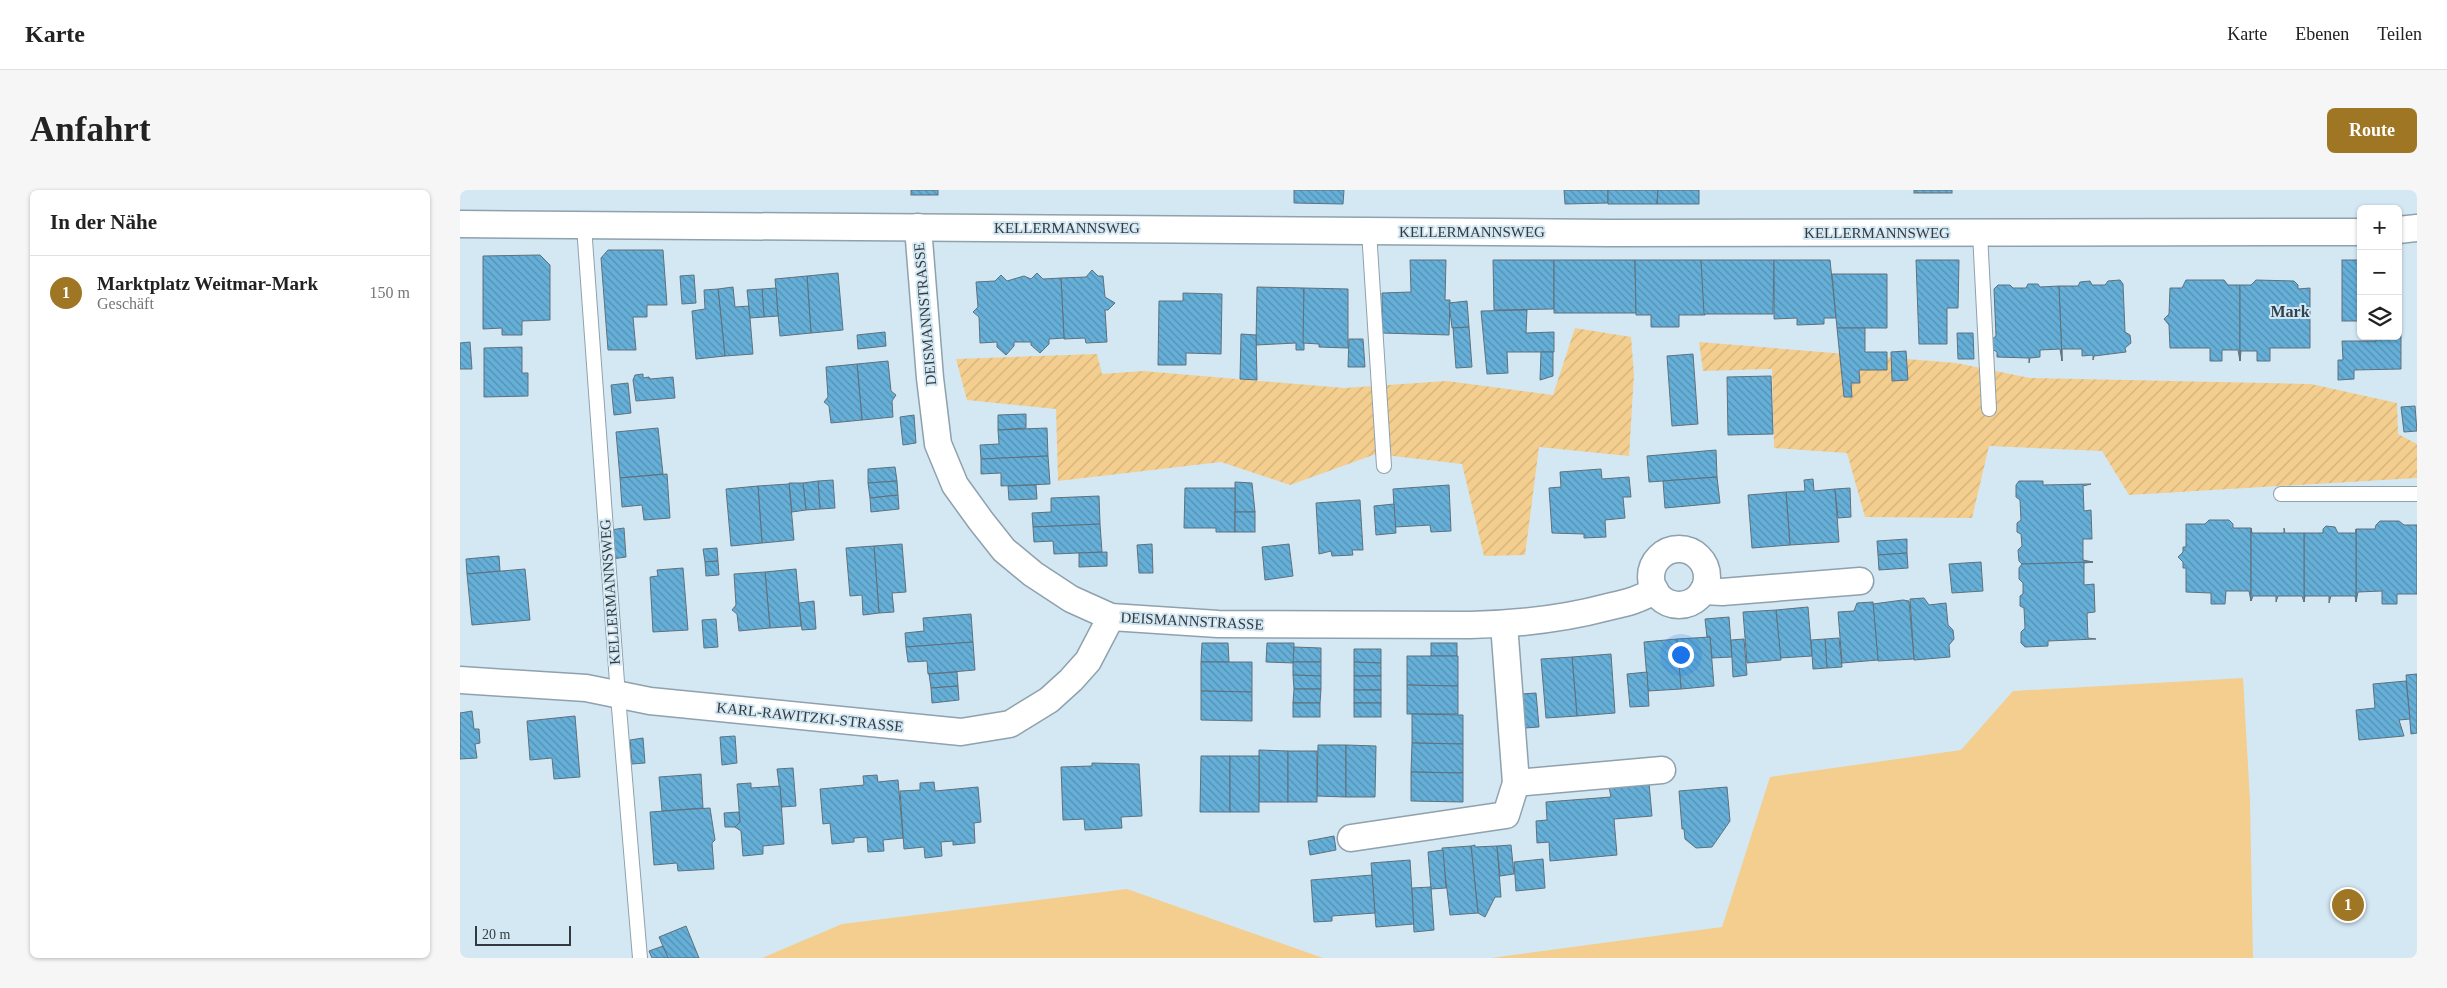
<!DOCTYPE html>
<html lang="de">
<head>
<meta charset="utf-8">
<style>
  :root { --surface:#fff; --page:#f6f6f6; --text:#222; --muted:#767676; --line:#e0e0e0; --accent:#9f7624 }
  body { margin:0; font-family:"Times New Roman",serif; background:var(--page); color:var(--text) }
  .controls { position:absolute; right:15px; top:15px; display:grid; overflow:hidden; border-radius:8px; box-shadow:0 1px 4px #0004 }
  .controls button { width:45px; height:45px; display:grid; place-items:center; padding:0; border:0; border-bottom:1px solid var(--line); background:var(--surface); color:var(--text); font:25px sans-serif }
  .scale { position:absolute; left:15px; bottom:12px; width:96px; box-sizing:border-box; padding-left:5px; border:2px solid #333b40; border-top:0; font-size:14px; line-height:18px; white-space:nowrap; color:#333b40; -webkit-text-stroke:4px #d4e8f4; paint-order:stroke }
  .you { position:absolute; left:1220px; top:464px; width:18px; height:18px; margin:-12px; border:4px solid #fff; border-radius:50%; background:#1a73e8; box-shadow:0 0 0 8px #1a73e833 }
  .badge { display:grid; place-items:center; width:32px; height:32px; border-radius:50%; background:var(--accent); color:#fff; font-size:16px; font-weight:700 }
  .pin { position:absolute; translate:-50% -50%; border:2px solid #fff; box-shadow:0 1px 5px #0006 }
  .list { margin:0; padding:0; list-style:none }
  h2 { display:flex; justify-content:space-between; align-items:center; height:65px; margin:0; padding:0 20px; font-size:21px }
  h2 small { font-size:16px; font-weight:400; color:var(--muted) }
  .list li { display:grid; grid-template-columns:32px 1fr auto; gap:15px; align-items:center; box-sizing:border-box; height:75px; padding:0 20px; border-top:1px solid var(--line) }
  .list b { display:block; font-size:19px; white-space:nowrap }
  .list p { margin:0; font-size:16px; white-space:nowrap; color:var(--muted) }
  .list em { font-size:16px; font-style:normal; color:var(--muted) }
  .icon { flex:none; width:28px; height:28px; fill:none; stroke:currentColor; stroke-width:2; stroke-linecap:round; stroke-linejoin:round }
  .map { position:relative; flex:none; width:1957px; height:768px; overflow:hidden; border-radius:8px }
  header { display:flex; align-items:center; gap:30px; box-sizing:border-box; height:70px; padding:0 25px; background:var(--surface); border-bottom:1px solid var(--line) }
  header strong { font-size:24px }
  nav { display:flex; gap:28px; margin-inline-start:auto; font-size:18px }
  .intro { display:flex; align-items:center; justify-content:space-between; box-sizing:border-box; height:120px; padding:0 30px }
  h1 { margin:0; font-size:35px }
  .button { padding:12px 22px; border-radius:8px; background:var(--accent); color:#fff; font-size:18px; font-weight:700 }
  main { display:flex; gap:30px; padding:0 30px }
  aside { flex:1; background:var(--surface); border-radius:8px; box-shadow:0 1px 4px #0004 }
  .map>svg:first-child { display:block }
</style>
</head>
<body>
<header>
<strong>Karte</strong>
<nav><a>Karte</a><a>Ebenen</a><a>Teilen</a></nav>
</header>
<div class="intro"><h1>Anfahrt</h1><a class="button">Route</a></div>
<main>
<aside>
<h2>In der Nähe<small></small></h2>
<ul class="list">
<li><span class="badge">1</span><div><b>Marktplatz Weitmar-Mark</b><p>Geschäft</p></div><em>150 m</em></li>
</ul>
</aside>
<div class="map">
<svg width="1957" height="768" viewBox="0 0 1957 768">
  <defs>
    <pattern id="garden-furrows" width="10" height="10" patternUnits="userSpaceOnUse" patternTransform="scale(1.25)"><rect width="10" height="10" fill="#f3ce8f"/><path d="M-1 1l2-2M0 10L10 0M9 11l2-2" fill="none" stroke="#d1b27c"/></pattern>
    <pattern id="building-back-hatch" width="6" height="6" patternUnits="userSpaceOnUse" patternTransform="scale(1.25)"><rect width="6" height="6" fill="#65afd8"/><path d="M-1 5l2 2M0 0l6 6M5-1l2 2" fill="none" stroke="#5490b1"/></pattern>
  </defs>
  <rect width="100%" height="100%" fill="#d4e8f4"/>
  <!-- park -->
  <g fill="#f3ce8f">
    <polygon points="1783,488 1790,610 1793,768 1031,768 1262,737 1310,587 1501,560 1553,501"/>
    <polygon points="667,699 863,768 302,768 382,734"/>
  </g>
  <!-- garden -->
  <g fill="url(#garden-furrows)">
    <polygon points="1115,138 1171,147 1174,184 1169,266 1079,257 1065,365 1024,366 1002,274 916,264 830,295 761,272 598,291 596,219 507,210 496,169 637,164 642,184 683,181 884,198 987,191 1093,205"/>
    <polygon points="1239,152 1496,173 1570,188 1851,194 1937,213 1938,244 1957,254 1957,288 1669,305 1642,261 1529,256 1512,328 1405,327 1387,263 1314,258 1312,179 1243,181"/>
  </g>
  <!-- building -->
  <g fill="url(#building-back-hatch)" stroke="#5f717c">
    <rect x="451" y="0" width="27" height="5"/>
    <polygon points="834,0 884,0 883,14 834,13"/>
    <polygon points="1104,0 1148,0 1148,13 1105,14"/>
    <polygon points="1148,0 1198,0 1197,14 1148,14"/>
    <polygon points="1198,0 1239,0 1239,14 1197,14"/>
    <rect x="1454" y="0" width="38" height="3"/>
    <polygon points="148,60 203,60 207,115 187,115 187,127 173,127 176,160 148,160 141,68"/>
    <polygon points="80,65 90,75 90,130 62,131 62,145 42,145 42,138 23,139 23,66"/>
    <polygon points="950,70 986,70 985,110 990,110 989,145 922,143 922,103 951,102"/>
    <polygon points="1033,70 1094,70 1094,119 1034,120"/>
    <polygon points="1094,70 1175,70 1176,123 1094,123"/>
    <polygon points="1175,70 1241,70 1245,125 1219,125 1219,137 1191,137 1191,125 1176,125"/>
    <polygon points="1241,70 1314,70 1313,124 1244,124"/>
    <polygon points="1314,70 1370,70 1376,128 1364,128 1364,134 1337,135 1337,128 1314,129"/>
    <polygon points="1456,70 1499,70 1498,118 1487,118 1487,154 1459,154"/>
    <rect x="1882" y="70" width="19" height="61"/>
    <rect x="1938" y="70" width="3" height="61"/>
    <polygon points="632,80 638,86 643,86 645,107 655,113 648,120 645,120 647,152 626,153 625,148 604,149 601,88 626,87"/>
    <polygon points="378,83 383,140 351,143 347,86"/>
    <polygon points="577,83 583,89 601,88 604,148 589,149 589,154 580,163 571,155 571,152 554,152 554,156 546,165 537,157 537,152 520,153 519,127 513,122 518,117 516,92 535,91 541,85 547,91 564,86 571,89"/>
    <polygon points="1372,84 1427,84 1427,138 1377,138"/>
    <polygon points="234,85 236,113 222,114 220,86"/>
    <polygon points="347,86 351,143 320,146 315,89"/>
    <polygon points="1660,90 1663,94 1665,142 1670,145 1671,153 1665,158 1666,162 1634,166 1633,170 1633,165 1622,166 1622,159 1602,159 1602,171 1599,96 1618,96 1620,92 1630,91 1632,95 1645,95 1648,91"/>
    <polygon points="1726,90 1764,90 1768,95 1780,95 1780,171 1778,160 1762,160 1762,171 1750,171 1750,158 1710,158 1709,135 1704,129 1709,124 1710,98 1722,98"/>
    <polygon points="1796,90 1834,91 1838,95 1838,99 1850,98 1850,158 1810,158 1810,171 1797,171 1797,161 1781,161 1780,171 1780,95 1791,95"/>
    <polygon points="1568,94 1578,94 1580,97 1599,96 1602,171 1600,159 1580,160 1580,167 1570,168 1569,173 1569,168 1537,167 1537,162 1532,159 1531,150 1536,146 1534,99 1538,95 1550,95 1553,98 1566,98"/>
    <polygon points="273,97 275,117 289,116 293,164 265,166 258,99"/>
    <polygon points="797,97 844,98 844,160 836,160 836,153 796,155"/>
    <polygon points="316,98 318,126 304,127 302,99"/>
    <polygon points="844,98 888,99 888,158 859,157 859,154 843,153"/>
    <polygon points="258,99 265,166 236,169 232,121 245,119 244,100"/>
    <polygon points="302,99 304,127 290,128 287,100"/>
    <polygon points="723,103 762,104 761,164 726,163 726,175 698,175 699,111 723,111"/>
    <polygon points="1007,111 1009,137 992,138 989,113"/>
    <polygon points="1067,120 1066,143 1094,142 1094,162 1047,162 1048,183 1027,184 1021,121"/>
    <polygon points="1938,131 1941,131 1941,179 1894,180 1894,189 1878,190 1878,170 1883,170 1882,151 1916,151 1916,146 1938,146"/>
    <polygon points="1009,137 1012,177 996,178 993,138"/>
    <polygon points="1377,138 1405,138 1405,162 1427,162 1427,180 1399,180 1400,193 1391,193 1392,207 1384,207"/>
    <polygon points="425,142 426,156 398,159 397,145"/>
    <polygon points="1497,143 1513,143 1514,169 1498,169"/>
    <polygon points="781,144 796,145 797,190 780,189"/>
    <polygon points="889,149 903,149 905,177 888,177"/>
    <polygon points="10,152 12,179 0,179 0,153"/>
    <polygon points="62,157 62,183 68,183 68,206 24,207 24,158"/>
    <polygon points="1446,161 1448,190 1432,191 1431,162"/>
    <polygon points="1081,162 1093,162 1093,186 1080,190"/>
    <polygon points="1233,164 1238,234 1212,236 1207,166"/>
    <polygon points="428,171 431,201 436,205 432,211 433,227 402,230 397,174"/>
    <polygon points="397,174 402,230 371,233 369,216 364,212 368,207 366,177"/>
    <polygon points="183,184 183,188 189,187 190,189 213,187 215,208 176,211 173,190 175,185"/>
    <polygon points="1311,186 1313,244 1268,245 1267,187"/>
    <polygon points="168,193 171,223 154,225 151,195"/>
    <polygon points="1955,216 1957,241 1944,242 1941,217"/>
    <polygon points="566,224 566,238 538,240 538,225"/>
    <polygon points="454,225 456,253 443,255 440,227"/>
    <polygon points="198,238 203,284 160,288 156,242"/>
    <polygon points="587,238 588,266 521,269 520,255 539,254 538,240"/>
    <polygon points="1256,260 1257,287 1189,292 1187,266"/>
    <polygon points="588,266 590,294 541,296 541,283 521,284 521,269"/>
    <polygon points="435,277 437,291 408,293 408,279"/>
    <polygon points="1141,279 1142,289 1169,287 1171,307 1163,307 1165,328 1145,330 1146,347 1124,348 1124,344 1092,343 1089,298 1101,297 1100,282"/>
    <polygon points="207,284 210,328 184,330 182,315 162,317 160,288"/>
    <polygon points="1257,287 1260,313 1205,318 1203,291"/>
    <polygon points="1353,289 1354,301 1375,299 1379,352 1330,355 1326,302 1345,301 1344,290"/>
    <polygon points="373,290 375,318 360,319 358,291"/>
    <polygon points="358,291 360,319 346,320 343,293"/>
    <polygon points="437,291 438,305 410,308 408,293"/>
    <polygon points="1559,291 1583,291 1583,295 1631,294 1623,296 1624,321 1631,320 1632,349 1623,349 1623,370 1633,372 1562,374 1559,371 1558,360 1562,356 1561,344 1557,342 1557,333 1561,330 1560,310 1556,307 1556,295"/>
    <polygon points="775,292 792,293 795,322 775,322"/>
    <polygon points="343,293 346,320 332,322 329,293"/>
    <polygon points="329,294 334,350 302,353 298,296"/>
    <polygon points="576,295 577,309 549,310 548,296"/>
    <polygon points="989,295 991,341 971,342 970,335 935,337 933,299"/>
    <polygon points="298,296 302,353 271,356 266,299"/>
    <polygon points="725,298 775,298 775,342 756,342 756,338 724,338"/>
    <polygon points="1390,298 1391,327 1378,328 1375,299"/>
    <polygon points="1326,302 1330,355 1292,358 1288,305"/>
    <polygon points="438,305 439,319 411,322 410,308"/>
    <polygon points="639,306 640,334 573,337 572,323 591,322 591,308"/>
    <polygon points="898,310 900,310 903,360 892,360 893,365 872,366 871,361 859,364 856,313"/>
    <polygon points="934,314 936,343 916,345 914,316"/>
    <rect x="775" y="322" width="20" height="20"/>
    <polygon points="1749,330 1769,330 1773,334 1773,338 1791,338 1791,411 1789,401 1766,401 1765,414 1751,414 1751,403 1726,402 1726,378 1723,378 1723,372 1718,367 1723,362 1723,357 1726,357 1726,334 1745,334"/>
    <polygon points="1920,331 1939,331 1944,335 1957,335 1957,404 1937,404 1937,414 1922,414 1922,401 1898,402 1896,412 1896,339 1915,339 1916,335"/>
    <polygon points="640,334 642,362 594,364 593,351 574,352 573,337"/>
    <polygon points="1866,336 1875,337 1878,343 1896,343 1896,339 1896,412 1895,406 1871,406 1869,413 1869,406 1845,406 1844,412 1844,343 1863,343 1863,339"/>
    <polygon points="164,338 166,367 152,369 150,340"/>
    <polygon points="1791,338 1792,343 1824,343 1824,338 1825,343 1844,343 1844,412 1842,406 1818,406 1816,412 1816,406 1793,406 1791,411"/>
    <polygon points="1447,349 1447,363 1418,365 1417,351"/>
    <polygon points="442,354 446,402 432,403 434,422 419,423 414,356"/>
    <polygon points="692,354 693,383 679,383 677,355"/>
    <polygon points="829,354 833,386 805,390 802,357"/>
    <polygon points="414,356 419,423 403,425 402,405 390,406 386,358"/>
    <polygon points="257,358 258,371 245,372 243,359"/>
    <polygon points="647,362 647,376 619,377 619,363"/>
    <polygon points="1447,363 1448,378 1419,380 1418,365"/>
    <polygon points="39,366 40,381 7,384 6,369"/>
    <polygon points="258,371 259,385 246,386 245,372"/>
    <polygon points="1521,372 1523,401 1492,403 1489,374"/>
    <polygon points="1633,372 1624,373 1624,395 1634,394 1635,422 1627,423 1628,448 1636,449 1588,451 1588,456 1565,457 1561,453 1561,442 1565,438 1564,418 1560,416 1560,406 1563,404 1563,393 1559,389 1559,378 1562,374"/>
    <polygon points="223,378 228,440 193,442 190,387 198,386 197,380"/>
    <polygon points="65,379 70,430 12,435 7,384"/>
    <polygon points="336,379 341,436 310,438 305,382"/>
    <polygon points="305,382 310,438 279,441 277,424 272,420 276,415 274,384"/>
    <polygon points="1464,408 1469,415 1486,413 1488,435 1493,440 1494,449 1489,455 1490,467 1454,470 1450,409"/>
    <polygon points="1443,410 1449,411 1454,469 1418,471 1413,414"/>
    <polygon points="354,411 356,439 342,440 339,413"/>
    <polygon points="1413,412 1418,470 1382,473 1378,422 1394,421 1397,413"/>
    <polygon points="1348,417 1352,466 1320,468 1316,420"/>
    <polygon points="1316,420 1321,470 1287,473 1283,422"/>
    <polygon points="511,424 513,452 446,457 445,443 464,441 463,428"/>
    <polygon points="1269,427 1272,467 1252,468 1250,447 1247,447 1245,429"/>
    <polygon points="256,429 258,457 244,458 242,430"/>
    <polygon points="1250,447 1254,496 1221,499 1217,449"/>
    <polygon points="1379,448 1382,477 1367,478 1365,449"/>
    <polygon points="1217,449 1221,499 1188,501 1184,452"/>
    <polygon points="1284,449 1287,485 1273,487 1271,450"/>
    <polygon points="1365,449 1367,478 1353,479 1351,450"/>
    <polygon points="513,452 515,480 468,484 467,471 448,472 446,457"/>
    <polygon points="742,453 768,453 769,472 741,472"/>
    <polygon points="807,453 834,453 834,473 806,472"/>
    <rect x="971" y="453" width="26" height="13"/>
    <polygon points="834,457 861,458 861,472 833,472"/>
    <polygon points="894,459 921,459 921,473 894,472"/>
    <polygon points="1151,464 1155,523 1117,526 1112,467"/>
    <polygon points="947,466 998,466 998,496 947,495"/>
    <polygon points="1112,467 1117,526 1086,528 1081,469"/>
    <polygon points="741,472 792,472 792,502 741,501"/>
    <polygon points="833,472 861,472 861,486 833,485"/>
    <polygon points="894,472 921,473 921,486 894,486"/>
    <polygon points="497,482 498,496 471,498 469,484"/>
    <polygon points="1187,482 1189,516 1170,517 1167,484"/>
    <polygon points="1957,484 1957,543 1951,544 1946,485"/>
    <polygon points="833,485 861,486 861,499 834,499"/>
    <rect x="894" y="486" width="27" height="14"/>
    <polygon points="1946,491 1950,529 1939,530 1944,546 1899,550 1896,520 1915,518 1913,494"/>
    <polygon points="947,495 998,496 998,524 947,524"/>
    <polygon points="498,496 499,510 472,513 471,498"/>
    <polygon points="834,499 861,499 860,513 833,513"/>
    <rect x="894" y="500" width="27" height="13"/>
    <polygon points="741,501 792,502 792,531 741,530"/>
    <polygon points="1076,503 1079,537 1065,538 1062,504"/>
    <rect x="833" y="513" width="27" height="14"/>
    <rect x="894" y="513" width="27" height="14"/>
    <polygon points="12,521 14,539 19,539 20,553 15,554 17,568 0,569 0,523"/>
    <polygon points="952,524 1003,525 1003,554 952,553"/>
    <polygon points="115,526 120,587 94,589 92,568 70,570 67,531"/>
    <polygon points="275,546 277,573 262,575 260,547"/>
    <polygon points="183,548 185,573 172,574 170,550"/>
    <polygon points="952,553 1003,554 1003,583 951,582"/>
    <polygon points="858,555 886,555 886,607 857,606"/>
    <polygon points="886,555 916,556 915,607 886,607"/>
    <polygon points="799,560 828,561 828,612 799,612"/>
    <rect x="828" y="561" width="29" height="51"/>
    <polygon points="741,566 770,566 770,622 740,622"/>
    <rect x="770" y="566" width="29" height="56"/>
    <polygon points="632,573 679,574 682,626 661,627 662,638 625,640 624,629 603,630 601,577 632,576"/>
    <polygon points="333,578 336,616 322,617 317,579"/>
    <polygon points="951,582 1003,583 1003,612 951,611"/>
    <polygon points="241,584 243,618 202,621 199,587"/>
    <polygon points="417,585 418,592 438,590 443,648 423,650 424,661 408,662 407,647 394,648 394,652 372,654 370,633 363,634 360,599 404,595 403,586"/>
    <polygon points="474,592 475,601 518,597 521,632 514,633 515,653 493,655 493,651 481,652 482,666 465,668 464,657 444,659 440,601 460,600 460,593"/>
    <polygon points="291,593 291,598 320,596 324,654 303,656 303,664 283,666 281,641 275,637 280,632 277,594"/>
    <polygon points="1189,593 1192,626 1154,629 1157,665 1090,671 1089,652 1077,653 1076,631 1087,630 1086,612 1151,607 1149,597"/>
    <polygon points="1267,597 1270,631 1252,657 1236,658 1225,649 1224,639 1222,639 1219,601"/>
    <polygon points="250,618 255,650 252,653 254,679 218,681 217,673 194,675 190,622"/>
    <polygon points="279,622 280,632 275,637 265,637 264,623"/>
    <polygon points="874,646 876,660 850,665 848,651"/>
    <polygon points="1015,655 1015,657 1037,656 1041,707 1035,707 1025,727 1018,723 1011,656"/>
    <polygon points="1051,655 1054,684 1040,686 1037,656"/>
    <polygon points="1011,656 1018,723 990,725 982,658"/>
    <polygon points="983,660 986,698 971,699 968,662"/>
    <polygon points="1083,669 1085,698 1056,701 1054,672"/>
    <polygon points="950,670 954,734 916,737 911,673"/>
    <polygon points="912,685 915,723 872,726 872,731 854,732 851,690"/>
    <polygon points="971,697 974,740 954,742 952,698"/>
    <polygon points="226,736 239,768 208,768 199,747"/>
    <polygon points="203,756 208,768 192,768 189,761"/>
  </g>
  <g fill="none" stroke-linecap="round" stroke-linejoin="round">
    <defs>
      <g id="lane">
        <polyline points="124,36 158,506 180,768"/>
        <polyline points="909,41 924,276"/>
        <polyline points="1520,43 1529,219"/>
        <polyline points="1821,304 1957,304"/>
      </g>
      <g id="street">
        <polyline points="0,34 1150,43 1901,42"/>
        <path d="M458,37l12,151 8,66 17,41 26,36 23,29 29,24 38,25 40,18 107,7 252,1c47,-1 93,-6 138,-18 17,-4 32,-7 47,-17"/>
        <polyline points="1938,40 1957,38"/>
        <circle cx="1219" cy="387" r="28"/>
        <polyline points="1243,401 1262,402 1400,391"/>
        <polyline points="0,490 126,498 190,511 501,542 550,534 589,510 611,490 628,471 651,427"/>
        <polyline points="1056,593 1202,580"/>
        <polyline points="891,648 1046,625 1056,593 1044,434"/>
      </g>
    </defs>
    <!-- lane casing -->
    <use href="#lane" stroke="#8ea1ad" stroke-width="16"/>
    <!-- street casing -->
    <use href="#street" stroke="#8ea1ad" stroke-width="29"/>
    <!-- lane -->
    <use href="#lane" stroke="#fff" stroke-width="14"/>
    <!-- street -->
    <use href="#street" stroke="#fff" stroke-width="26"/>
  </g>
  <g text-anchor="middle" stroke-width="4" stroke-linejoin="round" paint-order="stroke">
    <!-- street labels -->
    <g font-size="15" fill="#333b40" stroke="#d4e8f4">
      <text x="607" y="43">KELLERMANNSWEG</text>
      <text x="1012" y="47">KELLERMANNSWEG</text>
      <text x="1417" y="48">KELLERMANNSWEG</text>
      <text transform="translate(465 124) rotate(-95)" y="5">DEISMANNSTRASSE</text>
      <text transform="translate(150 402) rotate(-94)" y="5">KELLERMANNSWEG</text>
      <text transform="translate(732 431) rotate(3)" y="5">DEISMANNSTRASSE</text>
      <text transform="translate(350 527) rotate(6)" y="5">KARL-RAWITZKI-STRASSE</text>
    </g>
    <!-- neighbourhood labels -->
    <g font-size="16" font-weight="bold" fill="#31424b" stroke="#d4e8f4">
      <text x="1830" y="127">Mark</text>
    </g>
  </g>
</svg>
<div class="controls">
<button>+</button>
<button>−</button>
<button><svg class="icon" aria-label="layers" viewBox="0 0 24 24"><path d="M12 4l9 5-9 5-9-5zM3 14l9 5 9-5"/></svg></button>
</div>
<div class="scale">20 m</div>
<div class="you"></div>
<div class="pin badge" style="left:1888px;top:715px">1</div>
</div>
</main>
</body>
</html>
